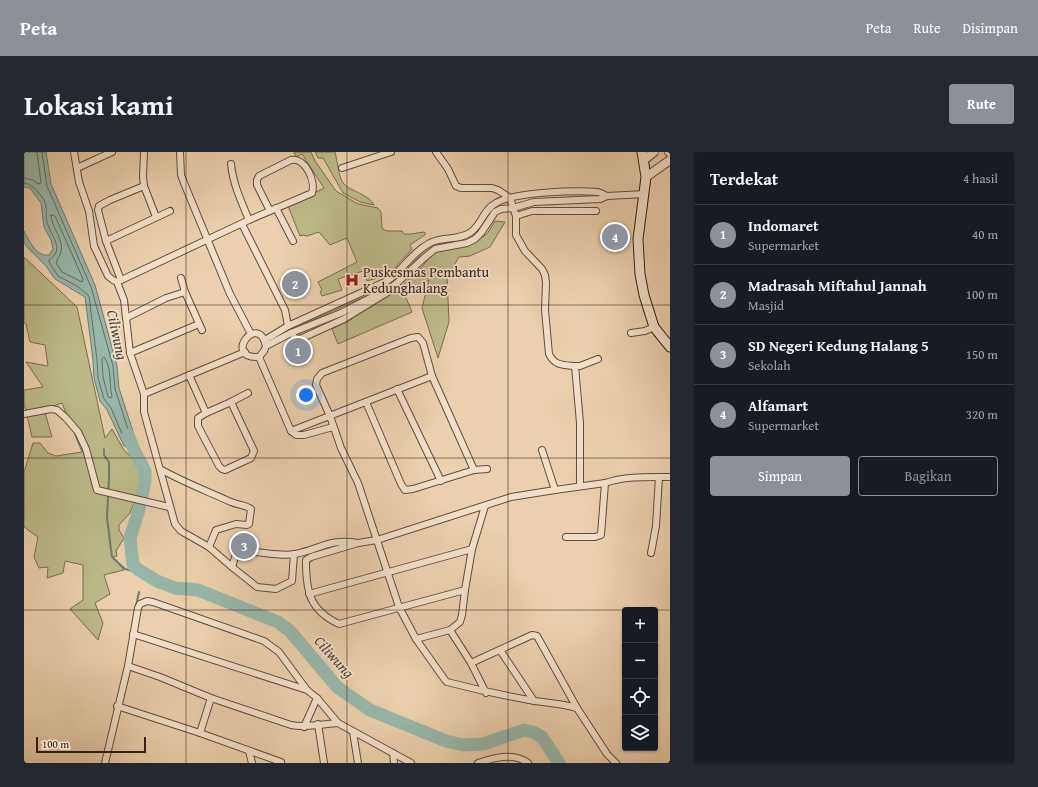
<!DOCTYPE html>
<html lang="id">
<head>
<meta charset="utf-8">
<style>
  :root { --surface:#171b24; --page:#242831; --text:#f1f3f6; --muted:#9ea1a6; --line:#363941; --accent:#8c9099 }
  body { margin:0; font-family:"Gentium Book Plus",serif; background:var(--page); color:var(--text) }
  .controls { position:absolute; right:12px; bottom:12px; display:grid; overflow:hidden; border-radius:4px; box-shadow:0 1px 3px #0004 }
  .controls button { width:36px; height:36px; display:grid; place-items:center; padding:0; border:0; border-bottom:1px solid var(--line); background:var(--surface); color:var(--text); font:20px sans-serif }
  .scale { position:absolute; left:12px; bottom:10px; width:110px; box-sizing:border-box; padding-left:4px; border:2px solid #372115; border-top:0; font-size:11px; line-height:14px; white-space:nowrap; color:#372115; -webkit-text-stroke:3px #f1e0c9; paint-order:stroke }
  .you { position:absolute; left:282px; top:243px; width:14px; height:14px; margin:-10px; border:3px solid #fff; border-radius:50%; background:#1a73e8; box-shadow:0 0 0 6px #1a73e833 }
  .badge { display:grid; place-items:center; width:26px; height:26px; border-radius:50%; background:var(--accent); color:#fff; font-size:13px; font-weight:700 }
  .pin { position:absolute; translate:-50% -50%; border:2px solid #fff; box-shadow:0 1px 4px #0006 }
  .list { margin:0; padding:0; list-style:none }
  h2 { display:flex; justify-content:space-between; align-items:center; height:52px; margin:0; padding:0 16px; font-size:17px }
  h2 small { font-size:13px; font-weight:400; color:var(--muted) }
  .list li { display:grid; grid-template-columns:26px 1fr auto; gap:12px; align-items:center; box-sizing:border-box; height:60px; padding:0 16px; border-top:1px solid var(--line) }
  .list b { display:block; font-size:15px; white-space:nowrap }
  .list p { margin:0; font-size:13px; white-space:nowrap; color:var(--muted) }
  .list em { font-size:13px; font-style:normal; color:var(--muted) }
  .actions { display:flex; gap:8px; padding:12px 16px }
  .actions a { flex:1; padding:9px 0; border:1px solid var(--accent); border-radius:4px; text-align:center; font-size:14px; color:var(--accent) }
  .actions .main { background:var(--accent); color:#fff }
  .icon { flex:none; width:22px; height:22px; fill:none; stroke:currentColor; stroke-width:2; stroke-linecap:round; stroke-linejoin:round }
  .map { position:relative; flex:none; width:646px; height:611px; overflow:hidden; border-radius:4px }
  header { display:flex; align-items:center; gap:24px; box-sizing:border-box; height:56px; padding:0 20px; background:var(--accent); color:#fff }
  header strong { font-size:19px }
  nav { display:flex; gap:22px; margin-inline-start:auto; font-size:14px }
  .intro { display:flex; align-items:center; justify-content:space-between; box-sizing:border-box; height:96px; padding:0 24px }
  h1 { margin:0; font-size:28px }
  .button { padding:10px 18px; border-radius:4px; background:var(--accent); color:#fff; font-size:14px; font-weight:700 }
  main { display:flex; gap:24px; padding:0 24px }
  aside { flex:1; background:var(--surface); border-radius:4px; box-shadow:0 1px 3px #0004 }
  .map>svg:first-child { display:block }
</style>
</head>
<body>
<header>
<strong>Peta</strong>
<nav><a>Peta</a><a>Rute</a><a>Disimpan</a></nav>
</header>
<div class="intro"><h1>Lokasi kami</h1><a class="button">Rute</a></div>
<main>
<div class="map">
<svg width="646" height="611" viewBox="0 0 646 611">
  <rect width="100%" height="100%" fill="#ead0ac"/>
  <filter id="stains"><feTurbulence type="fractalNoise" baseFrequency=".005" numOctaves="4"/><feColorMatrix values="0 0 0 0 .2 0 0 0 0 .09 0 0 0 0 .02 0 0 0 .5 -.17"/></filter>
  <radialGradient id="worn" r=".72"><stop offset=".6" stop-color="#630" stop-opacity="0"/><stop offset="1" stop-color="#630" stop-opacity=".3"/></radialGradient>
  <!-- green -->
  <g fill="#bbba87" stroke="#796e4e">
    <polygon points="270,0 287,0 291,9 312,39 334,52 354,56 357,60 358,76 360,78 364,79 378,79 380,82 387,82 400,80 402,82 386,93 388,97 369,118 360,124 343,129 339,119 314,127 318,138 298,144 296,140 298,138 294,130 333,110 323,86 306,93 295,80 283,84 279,83 276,84 264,54 300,36 278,2 272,5"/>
    <path d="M291,0h20c2,8 4,25 8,31 8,9 26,11 31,22l-14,-3 -17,-9 -20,-35h-5z"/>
    <polygon points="471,69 481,70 466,95 446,104 435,105 423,125 425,170 414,206 398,156 405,128 380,141 388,160 314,192 308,177 328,167 328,164 354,147 375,137 399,114 411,97 447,91 463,82"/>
    <path d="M427,90l1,1 -2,1 -16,3 -16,11 -14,16 -4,1c4,-11 24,-27 35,-31 5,-2 10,-2 16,-2z"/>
    <polygon points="0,105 53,155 81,286 88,277 100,298 120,319 116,336 106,361 95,373 95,378 100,386 92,399 93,404 89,405 100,418 80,423 86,442 71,451 79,471 74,488 46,457 59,448 59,413 41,409 39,421 23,426 24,415 15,416 10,405 14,385 0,375 0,320 9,291 16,291 24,301 32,304 58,300 38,251 20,257 28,285 8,285 0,251 0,238 19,235 2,210 24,214 21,193 6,190 2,172 0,171"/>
    <polygon points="372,126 373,126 373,128 347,142 251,185 250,183 346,140"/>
  </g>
  <!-- water -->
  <path fill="#98b7ab" stroke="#717b6f" d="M0,0h22l5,32 44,101 22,81 2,22 18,56 -3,6 -10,-4 -17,-36 -7,-9 -6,-23 -1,-18 -8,-63 -30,-18 -9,-13 -20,-20 -2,-4v-11c5,9 12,26 25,24l4,-6 -2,-9 -7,-13 -3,-24 -11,-15 -6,-1z"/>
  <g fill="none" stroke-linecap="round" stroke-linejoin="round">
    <!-- shore -->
    <g stroke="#686c60" stroke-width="1">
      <polyline points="0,26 9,28 14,32 17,31 13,0"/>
      <path d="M0,31c8,0 21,15 22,23 1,6 -1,12 2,19 4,12 17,25 1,35v2l9,14 19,10 12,10 8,64 1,18 6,21 7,9 15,35 5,1 1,-2 -17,-53 -2,-23 -22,-79 -44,-101 -5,-34"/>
      <path d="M27,63l4,1 28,63 -1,3 -20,-10 -6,-9c1,-4 4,-7 5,-11 3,-14 -10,-24 -10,-37z"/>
      <path d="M80,205c8,9 5,28 8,39l-1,2 -3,-1 -5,-20 -1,-18z"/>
    </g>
    <!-- stream -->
    <g stroke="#717b6f" stroke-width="2">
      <polyline points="80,297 80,303 85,310 85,325 83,366 88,405 101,417 121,422"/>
      <polyline points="112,454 115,440"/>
    </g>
    <!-- river -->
    <polyline stroke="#98b7ab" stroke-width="13" points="104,283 110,298 121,319 121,330 114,361 106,386 109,413 115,418 133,429 151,436 174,438 254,470 266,479 313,535 346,558 422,589 439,593 459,592 500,578 509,580 518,585 535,611"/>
    <defs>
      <g id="minor">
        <path d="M50,0l5,30 10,29 5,35 14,30 5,4 4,2 7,18 6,53 14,41v18l31,112 6,7 28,16 23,20c3,-7 1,-13 10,-15 17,-2 35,5 53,2 26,-5 34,-16 63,-11"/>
        <polyline points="120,0 119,25 120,34 132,65"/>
        <polyline points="156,0 157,23 160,31 206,142 227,182"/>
        <path d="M412,0l12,17 8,17 5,2h31l6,2 12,8 6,18v19l9,16 17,18 3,6 1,8 -1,27 4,44c6,12 14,11 26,12"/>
        <path d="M207,12c2,20 10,37 18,56"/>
        <polyline points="53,16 88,0"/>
        <polyline points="318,16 367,0"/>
        <polyline points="252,56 269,89"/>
        <polyline points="492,64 508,59 572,59"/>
        <polyline points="218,72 261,158 264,174"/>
        <polyline points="82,89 146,59"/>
        <polyline points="157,126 161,140"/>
        <polyline points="97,128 82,89 74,58 75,54 86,48 120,34"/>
        <path d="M93,130l132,-62 63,-27c4,-12 -7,-36 -21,-33l-32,16 -2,4v5l13,26"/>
        <polyline points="102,166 142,146 161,140 178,178"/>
        <polyline points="267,181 271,186 276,187 320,167 364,140"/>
        <polyline points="607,181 621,179 630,175"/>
        <path d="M241,188l23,-14 99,-45c16,-11 25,-29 43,-38 12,-7 29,-2 41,-11 11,-8 12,-22 25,-29 18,-11 80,-13 102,-11 3,1 6,2 9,4"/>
        <path d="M242,194c-8,-35 -44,13 -7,11l5,-6 2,-5 25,-13 50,-20 49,-25 7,-5 27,-25 11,-9 32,-6 8,-4 6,-6 14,-21 6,-3 12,-1 21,-6 66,-3 7,-3 38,-2"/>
        <polyline points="106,201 175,172"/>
        <polyline points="235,205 267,279 272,283 280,283 309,275"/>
        <polyline points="165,223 182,261 174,266 174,274 195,314 198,317 201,318 227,306 230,299 207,250"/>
        <polyline points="373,237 417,329"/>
        <polyline points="120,242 221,200"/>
        <polyline points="342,250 377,332 381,338 389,337 450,318 463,317"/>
        <polyline points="182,261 207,250 224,241"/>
        <polyline points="0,262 27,257 33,258 42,266 54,280 62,297 73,338 145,355"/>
        <polyline points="267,279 408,224"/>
        <polyline points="518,298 531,338"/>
        <path d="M136,317c23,13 47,22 71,33 7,3 15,3 20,7l-2,15 -2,1 -11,-1 -20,6 -7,17"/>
        <path d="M450,318l-42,-94 -9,-33 -5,-6 -7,1 -89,35 -5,6 -1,6 14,31 11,32 17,35 41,124 17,32 29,41 2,2c27,7 54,13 82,18 17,3 31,3 48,8"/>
        <polyline points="556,334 556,271 551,214 556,214 574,207"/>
        <polyline points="461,354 448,397 441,438 438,463 436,470 426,478 447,511 462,541"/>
        <polyline points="542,385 571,385 577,383 581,331"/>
        <polyline points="627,401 632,374 635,325"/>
        <polyline points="208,415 233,435 252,437 268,429 270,402"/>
        <path d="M441,438l-126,34c-30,-14 -33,-33 -33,-64l5,-3 47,-14 19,-3 134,-43 44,-7 50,-7c20,-7 43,-6 65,-6"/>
        <polyline points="285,442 448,397"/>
        <polyline points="109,482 283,538"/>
        <polyline points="392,487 426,478"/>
        <polyline points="476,498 510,549"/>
        <polyline points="447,511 508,483 513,484 553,556 583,602 592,611"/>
        <path d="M104,514l32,11 51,21 80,27c14,3 33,-1 47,-2"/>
        <polyline points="93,554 176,581 187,546"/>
        <polyline points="294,572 300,611"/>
        <polyline points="280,575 293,546"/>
        <polyline points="329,580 334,611"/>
        <polyline points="176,581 257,610"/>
        <polyline points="225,599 228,611"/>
        <polyline points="369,601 370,611"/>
        <polyline points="81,611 104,514 114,456 116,452 123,449 129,450 240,489 255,500 283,538 293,546 314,571 387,611"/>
        <path d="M454,611c15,-5 35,-11 50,0"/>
      </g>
      <g id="tertiary">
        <polyline points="645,0 646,1"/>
        <polyline points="620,8 630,0"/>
        <polyline points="622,25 646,8"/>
      </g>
      <polyline id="secondary" points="618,0 622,25 614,87 616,122 620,143 630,175 646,195"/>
    </defs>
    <!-- minor casing -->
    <use href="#minor" stroke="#644d3b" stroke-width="8"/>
    <!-- tertiary casing -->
    <use href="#tertiary" stroke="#644d3b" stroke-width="10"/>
    <!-- secondary casing -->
    <use href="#secondary" stroke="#372115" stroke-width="11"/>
    <!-- minor -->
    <use href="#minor" stroke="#f1e0c9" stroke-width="6"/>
    <!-- tertiary -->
    <use href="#tertiary" stroke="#f1e0c9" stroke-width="8"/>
    <!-- secondary -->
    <use href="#secondary" stroke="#f1e0c9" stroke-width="9"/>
  </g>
  <!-- grid -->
  <path fill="none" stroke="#372115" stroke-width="1" stroke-opacity="0.55" d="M162,0v611M323,0v611M484,0v611M0,153h646M0,306h646M0,458h601M631,458h15"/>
  <!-- icons -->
  <defs>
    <symbol id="hospital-bare" viewBox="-9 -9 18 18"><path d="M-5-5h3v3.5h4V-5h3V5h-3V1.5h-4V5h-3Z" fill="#8f2418" stroke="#f1e0c9" stroke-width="2.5" paint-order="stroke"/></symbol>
  </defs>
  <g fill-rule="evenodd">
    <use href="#hospital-bare" x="318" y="118" width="20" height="20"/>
  </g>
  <g text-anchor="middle" stroke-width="3.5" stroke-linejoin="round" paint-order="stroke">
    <!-- poi labels -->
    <g font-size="14" fill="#372115" stroke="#f1e0c9" text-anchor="start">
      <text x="339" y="125">Puskesmas Pembantu<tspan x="339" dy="16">Kedunghalang</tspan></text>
    </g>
    <!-- water labels -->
    <g font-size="15" font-style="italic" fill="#4f463a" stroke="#f1e0c9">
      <text transform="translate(93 183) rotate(78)" y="5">Ciliwung</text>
      <text transform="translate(310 505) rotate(48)" y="5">Ciliwung</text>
    </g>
  </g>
  <rect width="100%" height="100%" filter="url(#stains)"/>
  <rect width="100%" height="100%" fill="url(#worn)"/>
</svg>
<div class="controls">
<button>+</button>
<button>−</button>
<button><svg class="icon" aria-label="locate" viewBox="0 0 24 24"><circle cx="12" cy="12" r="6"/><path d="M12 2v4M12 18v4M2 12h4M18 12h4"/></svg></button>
<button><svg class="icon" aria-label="layers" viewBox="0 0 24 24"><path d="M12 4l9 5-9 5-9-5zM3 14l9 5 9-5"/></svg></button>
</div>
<div class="scale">100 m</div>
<div class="you"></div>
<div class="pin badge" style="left:274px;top:199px">1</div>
<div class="pin badge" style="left:271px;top:132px">2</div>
<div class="pin badge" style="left:220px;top:394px">3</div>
<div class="pin badge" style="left:591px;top:85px">4</div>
</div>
<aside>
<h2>Terdekat<small>4 hasil</small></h2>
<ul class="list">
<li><span class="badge">1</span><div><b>Indomaret</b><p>Supermarket</p></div><em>40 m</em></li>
<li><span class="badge">2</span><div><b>Madrasah Miftahul Jannah</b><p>Masjid</p></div><em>100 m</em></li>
<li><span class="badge">3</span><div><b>SD Negeri Kedung Halang 5</b><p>Sekolah</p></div><em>150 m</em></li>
<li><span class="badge">4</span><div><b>Alfamart</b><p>Supermarket</p></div><em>320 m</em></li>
</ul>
<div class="actions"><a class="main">Simpan</a><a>Bagikan</a></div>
</aside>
</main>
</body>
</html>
